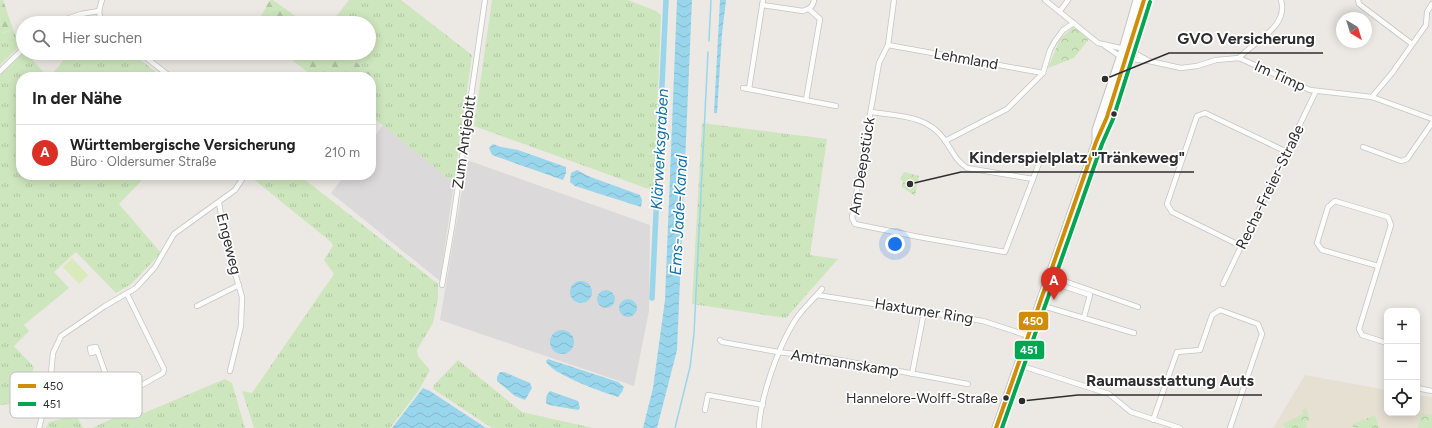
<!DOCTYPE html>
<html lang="de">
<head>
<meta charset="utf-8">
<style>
  :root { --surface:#fff; --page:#f2f2f2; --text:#222; --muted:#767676; --line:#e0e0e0; --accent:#d93025 }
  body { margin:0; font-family:Figtree,sans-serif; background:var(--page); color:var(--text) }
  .controls { position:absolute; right:12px; bottom:12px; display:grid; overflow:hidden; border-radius:8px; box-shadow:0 2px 10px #0003 }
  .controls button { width:36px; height:36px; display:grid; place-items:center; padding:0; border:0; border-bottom:1px solid var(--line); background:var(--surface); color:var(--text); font:20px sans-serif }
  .compass { position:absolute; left:1336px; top:12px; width:36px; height:36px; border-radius:50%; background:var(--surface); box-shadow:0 2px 10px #0003; rotate:142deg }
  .you { position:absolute; left:895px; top:244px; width:14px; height:14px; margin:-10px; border:3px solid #fff; border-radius:50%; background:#1a73e8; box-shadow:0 0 0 6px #1a73e833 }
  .badge { display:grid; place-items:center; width:26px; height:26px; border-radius:50%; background:var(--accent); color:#fff; font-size:13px; font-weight:700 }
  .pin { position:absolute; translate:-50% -33px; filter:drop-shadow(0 1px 2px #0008) }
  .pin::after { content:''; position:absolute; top:21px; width:14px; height:12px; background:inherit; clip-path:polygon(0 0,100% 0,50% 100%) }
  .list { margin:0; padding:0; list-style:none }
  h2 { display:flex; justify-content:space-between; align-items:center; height:52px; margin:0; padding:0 16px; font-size:17px }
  h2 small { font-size:13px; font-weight:400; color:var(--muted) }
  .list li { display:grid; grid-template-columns:26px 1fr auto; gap:12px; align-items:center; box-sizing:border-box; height:56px; padding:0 16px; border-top:1px solid var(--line) }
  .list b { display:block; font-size:15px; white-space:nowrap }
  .list p { margin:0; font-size:13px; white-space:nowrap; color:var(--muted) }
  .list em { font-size:13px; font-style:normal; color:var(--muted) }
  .icon { flex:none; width:22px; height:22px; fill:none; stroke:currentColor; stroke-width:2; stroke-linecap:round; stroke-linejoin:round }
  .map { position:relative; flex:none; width:1432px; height:428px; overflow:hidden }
  .search { position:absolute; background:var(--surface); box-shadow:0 2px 10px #0003; left:16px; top:16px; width:360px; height:44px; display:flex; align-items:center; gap:10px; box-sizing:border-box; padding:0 14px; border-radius:22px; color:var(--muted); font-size:15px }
  .panel { position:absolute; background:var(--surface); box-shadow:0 2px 10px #0003; left:16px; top:72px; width:360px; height:108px; border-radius:16px }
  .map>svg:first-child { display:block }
</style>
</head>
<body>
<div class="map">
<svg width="1432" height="428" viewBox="0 0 1432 428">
  <defs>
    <pattern id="grass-tufts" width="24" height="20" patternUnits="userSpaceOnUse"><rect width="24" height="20" fill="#cee6be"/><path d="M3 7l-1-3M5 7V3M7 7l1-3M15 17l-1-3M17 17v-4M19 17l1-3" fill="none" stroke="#b1c6a4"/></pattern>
    <pattern id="forest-firs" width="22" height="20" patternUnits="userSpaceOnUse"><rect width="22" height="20" fill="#cee6be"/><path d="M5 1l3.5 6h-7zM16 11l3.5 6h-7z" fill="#b1c6a4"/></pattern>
    <pattern id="park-crowns" width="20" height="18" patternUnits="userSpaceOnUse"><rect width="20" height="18" fill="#cee6be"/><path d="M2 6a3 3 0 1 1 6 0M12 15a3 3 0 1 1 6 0" fill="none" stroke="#b1c6a4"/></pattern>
    <pattern id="water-waves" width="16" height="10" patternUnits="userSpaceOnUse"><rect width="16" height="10" fill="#99d6ec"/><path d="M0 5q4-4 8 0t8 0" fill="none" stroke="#84b8cb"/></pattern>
  </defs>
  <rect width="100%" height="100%" fill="#ece8e4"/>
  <!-- industrial -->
  <g fill="#dcd9db">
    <polygon points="383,125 454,183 440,281 331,193 345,175 371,175 371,141"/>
    <polygon points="467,160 650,225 649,311 634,386 440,320"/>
  </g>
  <!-- education -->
  <polygon fill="#e6e0d3" points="1305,375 1387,390 1387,413 1417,413 1417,395 1432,397 1432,428 1273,428"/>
  <!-- grass -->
  <g fill="url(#grass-tufts)">
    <polygon points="349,0 401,0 472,55 454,183 371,116 371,79 374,76 344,53 369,53 369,23 331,23"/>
    <polygon points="492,0 628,0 656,11 661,15 654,191 474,126"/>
    <polygon points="0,27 3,33 13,29 20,46 0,65"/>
    <polygon points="23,53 26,53 48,77 21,77 21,175 147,175 119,204 161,253 131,284 116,293 76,252 54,272 69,288 24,325 29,331 14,346 34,367 23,403 0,405 0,75"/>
    <polygon points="69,53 132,53 162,77 50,77"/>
    <polygon points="702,123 827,139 810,255 838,259 786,318 692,304"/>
    <polygon points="252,175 299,175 438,284 438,298 433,323 417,350 418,356 430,370 419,390 390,428 254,428 242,391 252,393 334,274 324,260 333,246 331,242 251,177"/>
    <polygon points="458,360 522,412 593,428 492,428 433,389 434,385"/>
    <polygon points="225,379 232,383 245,428 92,428 140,406 144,413"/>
    <polygon points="76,415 83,428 46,428 49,422"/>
  </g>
  <!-- forest -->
  <g fill="url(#forest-firs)">
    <polygon points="0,0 3,0 13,29 2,33 0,27"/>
    <polygon points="270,0 273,0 305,23 257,23"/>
    <polygon points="283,53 344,53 374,76 371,79 371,77 314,77"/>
  </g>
  <!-- park -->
  <g fill="url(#park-crowns)">
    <polygon points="1073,27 1089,39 1074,58 1048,68 1060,39"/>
    <polygon points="904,172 919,176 915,196 902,187 903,181 900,179"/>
    <polygon points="1306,408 1310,420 1305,422 1307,428 1286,428 1283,424 1303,414 1302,410"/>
    <polygon points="1421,413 1432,415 1432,428 1418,428"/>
    <polygon points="1375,415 1379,428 1354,428 1351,425"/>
  </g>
  <!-- pitch -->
  <polygon fill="#d9eabb" points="72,258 88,275 79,284 63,267"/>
  <!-- water -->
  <g fill="url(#water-waves)">
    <polygon points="677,0 692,0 677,350 657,428 643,428 653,388 665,300"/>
    <polygon points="720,0 726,0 722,34 717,113 714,113"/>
    <polygon points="493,144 501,147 518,150 566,167 566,173 563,180 492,155 489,148"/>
    <polygon points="577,170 588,176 640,195 642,200 641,207 575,186 570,182 571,173"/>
    <circle cx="581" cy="292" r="11"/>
    <circle cx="606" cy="299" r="9"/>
    <circle cx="628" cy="308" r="9"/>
    <circle cx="562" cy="342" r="12"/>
    <path d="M548,359l70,23 6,5 -2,5 -4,5c-14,-4 -69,-24 -72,-36z"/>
    <polygon points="500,372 504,372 530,383 532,388 525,400 515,396 497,381 497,377"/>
    <polygon points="423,388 430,391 486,428 392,428"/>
    <path d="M550,391l28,10 2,7 -2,2 -29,-5 -3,-2c0,-6 0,-8 4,-12z"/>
  </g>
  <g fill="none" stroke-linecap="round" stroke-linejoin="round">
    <!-- stream -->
    <g stroke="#99d6ec" stroke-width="1.5">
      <polyline points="709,41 711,0"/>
      <polyline points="675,428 690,367 694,334 708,52"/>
    </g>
    <!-- canal -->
    <polyline stroke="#99d6ec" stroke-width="5.5" points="652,298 666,0"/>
    <defs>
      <g id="minor">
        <path d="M102,0c-3,9 -5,15 2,23"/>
        <polyline points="894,0 888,45 879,63 852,218 855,224 919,237 1005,252 1041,158"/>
        <polyline points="1045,0 1098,43 1129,50 1149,61 1181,68 1197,66 1216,60 1239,58 1310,90 1372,97 1432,119"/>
        <polyline points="1358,0 1359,4 1412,44"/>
        <path d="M762,5l41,6c6,-2 10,-4 11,-11"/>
        <polyline points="1060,11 1068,0"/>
        <polyline points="55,23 81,14 99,11"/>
        <polyline points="888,45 1043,73"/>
        <polyline points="1105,46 1121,57 1146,61"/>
        <polyline points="140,53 171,77"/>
        <path d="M1239,58c15,-17 50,-31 42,-58"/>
        <polyline points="0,71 23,49"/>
        <polyline points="743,88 836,106"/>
        <polyline points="749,89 763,0"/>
        <polyline points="1372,97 1392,73 1426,25 1427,12 1432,4"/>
        <polyline points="806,100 820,19 809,9"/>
        <path d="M871,112c26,4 56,3 73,27 8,11 11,21 23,29l66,11"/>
        <polyline points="945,141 1007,109 1043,73 1050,50 1055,41 1063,30 1074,23"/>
        <polyline points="1363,147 1401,161 1407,159 1432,123"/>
        <polyline points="219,203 226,242 242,297 241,326 230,371"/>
        <polyline points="1241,246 1172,212 1167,204 1197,116 1205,113 1287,152"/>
        <polyline points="1378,266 1322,250 1317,243 1328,207 1335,201 1388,217 1391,225 1359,329 1362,335 1387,343"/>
        <polyline points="1050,276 1138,307"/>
        <polyline points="1057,284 1090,295 1084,317"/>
        <polyline points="1223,284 1316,91"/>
        <polyline points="442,285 452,227 485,0"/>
        <polyline points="127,294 164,369 163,373 142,385"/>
        <polyline points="817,295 983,321 1029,336"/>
        <polyline points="1040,305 1134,333"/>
        <polyline points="197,306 239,285"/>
        <polyline points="720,340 722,342 778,352 834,359 968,384"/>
        <polyline points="1019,365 1109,394 1131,412 1180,428"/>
        <polyline points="912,374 924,312"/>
        <polyline points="1417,388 1432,391"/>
        <polyline points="705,410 708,395 763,405"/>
        <polyline points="44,411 81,406 111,394 112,392 96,347 90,348 91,353 98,351"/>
        <polyline points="1153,420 1177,352 1200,350 1212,315 1220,310 1258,324 1262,334 1230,428"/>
        <polyline points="39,428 50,384 53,353 61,336 105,306 136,288 155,267 174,234 235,190 245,175"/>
        <path d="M759,428c1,-30 19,-80 35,-106 7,-12 19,-22 28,-33"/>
      </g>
      <g id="secondary">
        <polyline points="1096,140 1096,130 1123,49 1137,0"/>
        <polyline points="996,428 1096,142 1107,117 1144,0"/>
      </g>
    </defs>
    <!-- minor casing -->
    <use href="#minor" stroke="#c5c4c5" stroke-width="6"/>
    <!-- secondary casing -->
    <use href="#secondary" stroke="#c5c4c5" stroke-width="9"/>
    <!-- minor -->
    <use href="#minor" stroke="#fcfcfb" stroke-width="4.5"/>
    <!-- secondary -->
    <use href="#secondary" stroke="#fcfcfb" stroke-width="7"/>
    <defs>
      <polyline id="bus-1" points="996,428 1096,142 1107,117 1144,0"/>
      <polyline id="bus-2" points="1002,428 1102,144 1113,119 1150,2"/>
    </defs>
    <!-- bus-1 casing -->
    <use href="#bus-1" stroke="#fff" stroke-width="7"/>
    <!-- bus-2 casing -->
    <use href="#bus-2" stroke="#fff" stroke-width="7"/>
    <!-- bus-1 -->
    <use href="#bus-1" stroke="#cf8e09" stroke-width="4"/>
    <!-- bus-2 -->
    <use href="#bus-2" stroke="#00a651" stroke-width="4"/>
  </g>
  <!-- markers -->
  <g fill="#2e2e2e" stroke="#fff" stroke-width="1.5">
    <circle cx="1114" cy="114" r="3.5"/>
    <circle cx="1006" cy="398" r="3.5"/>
  </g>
  <g text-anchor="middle" stroke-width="3.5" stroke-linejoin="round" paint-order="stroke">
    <!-- bus labels -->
    <g font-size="14" fill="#2e2e2e" stroke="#fff" text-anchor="end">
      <text x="998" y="403">Hannelore-Wolff-Straße</text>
    </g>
    <!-- street labels -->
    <g font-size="15" fill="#2e2e2e" stroke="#fff">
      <text transform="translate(966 59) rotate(10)" y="5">Lehmland</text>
      <text transform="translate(1280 76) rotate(24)" y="5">Im Timp</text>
      <text transform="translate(464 142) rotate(-82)" y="5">Zum Antjebitt</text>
      <text transform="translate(862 166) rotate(-81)" y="5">Am Deepstück</text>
      <text transform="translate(1270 187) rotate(-64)" y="5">Recha-Freier-Straße</text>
      <text transform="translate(229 244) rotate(76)" y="5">Engeweg</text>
      <text transform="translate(924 311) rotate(9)" y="5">Haxtumer Ring</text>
      <text transform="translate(845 363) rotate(9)" y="5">Amtmannskamp</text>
    </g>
    <!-- water labels -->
    <g font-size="16" font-style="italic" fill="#0d6fa3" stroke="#fff">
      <text transform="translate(659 149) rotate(-87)" y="6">Klärwerksgraben</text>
      <text transform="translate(678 215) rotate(-87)" y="6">Ems-Jade-Kanal</text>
    </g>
  </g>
  <!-- legend -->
  <rect x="10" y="372" width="132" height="46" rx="6" fill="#fff" stroke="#c0c0c0" stroke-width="1"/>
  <rect x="18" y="384" width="18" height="4" fill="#cf8e09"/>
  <rect x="18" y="402" width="18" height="4" fill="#00a651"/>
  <g font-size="11" fill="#2e2e2e">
    <text x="43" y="390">450</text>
    <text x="43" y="408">451</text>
  </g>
  <!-- callouts -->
  <path fill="none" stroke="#2e2e2e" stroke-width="1.5" d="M1105 79L1169 53H1323M910 184L961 172H1194M1022 401L1078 395H1262"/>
  <g fill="#2e2e2e" stroke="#fff" stroke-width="1.5">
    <circle cx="1105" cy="79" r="4"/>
    <circle cx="910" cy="184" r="4"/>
    <circle cx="1022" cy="401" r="4"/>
  </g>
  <g font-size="16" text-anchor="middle" font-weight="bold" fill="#2e2e2e" stroke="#fff" stroke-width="3.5" stroke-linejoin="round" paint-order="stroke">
    <text x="1246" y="44">GVO Versicherung</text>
    <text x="1077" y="163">Kinderspielplatz "Tränkeweg"</text>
    <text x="1170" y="386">Raumausstattung Auts</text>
  </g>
  <g stroke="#fff" stroke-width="1.5">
    <rect x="1018" y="311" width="31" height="20" rx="4" fill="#cf8e09"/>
    <rect x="1014" y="340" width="31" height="20" rx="4" fill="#00a651"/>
  </g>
  <g font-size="11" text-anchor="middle" font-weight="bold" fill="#fff">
    <text x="1033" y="325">450</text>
    <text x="1029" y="354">451</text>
  </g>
</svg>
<div class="controls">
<button>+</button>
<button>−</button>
<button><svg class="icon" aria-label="locate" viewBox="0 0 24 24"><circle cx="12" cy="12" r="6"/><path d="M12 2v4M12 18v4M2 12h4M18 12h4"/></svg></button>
</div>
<svg class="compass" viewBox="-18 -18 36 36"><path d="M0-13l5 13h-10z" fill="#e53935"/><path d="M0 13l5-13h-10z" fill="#767676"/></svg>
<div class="you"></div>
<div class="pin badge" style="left:1054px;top:300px">A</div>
<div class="search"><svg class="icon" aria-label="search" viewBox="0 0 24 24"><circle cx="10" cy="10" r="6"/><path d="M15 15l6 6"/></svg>Hier suchen</div>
<section class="panel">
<h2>In der Nähe<small></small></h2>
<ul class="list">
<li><span class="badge">A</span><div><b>Württembergische Versicherung</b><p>Büro · Oldersumer Straße</p></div><em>210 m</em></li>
</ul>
</section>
</div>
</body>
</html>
